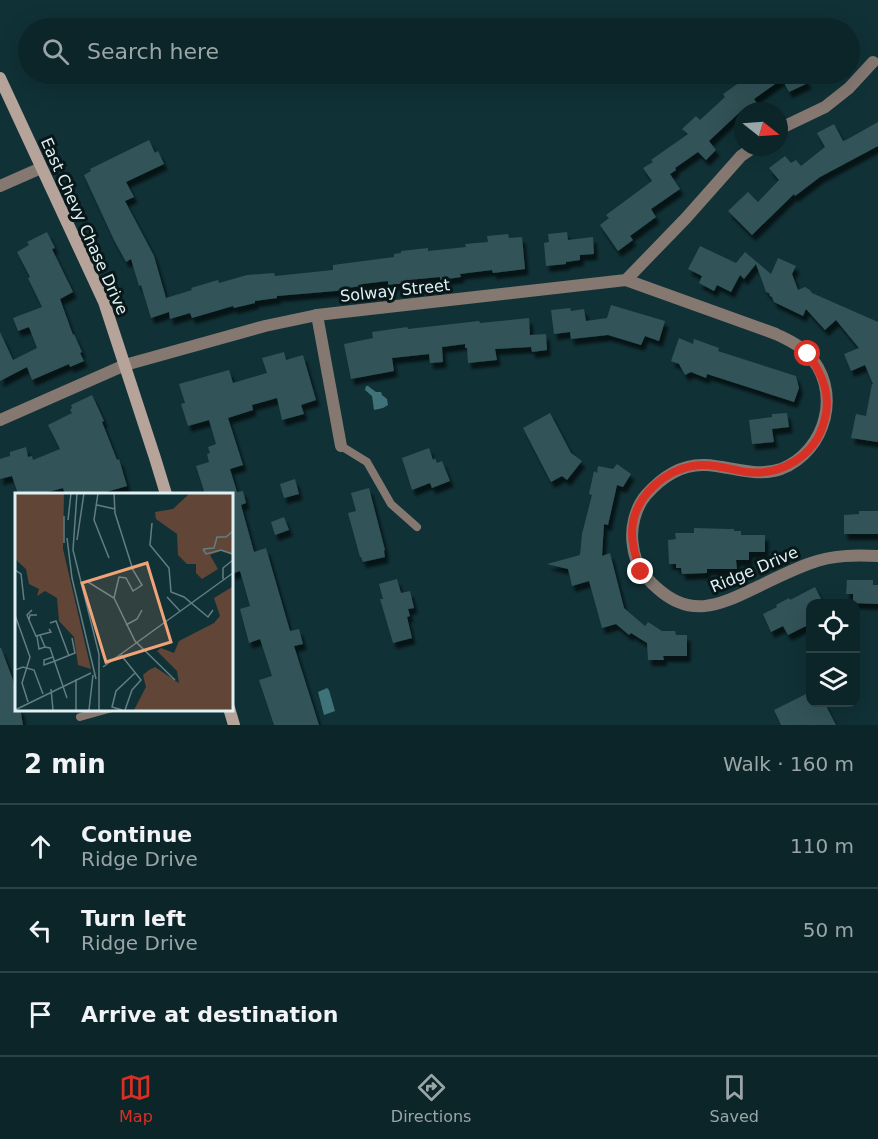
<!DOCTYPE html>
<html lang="en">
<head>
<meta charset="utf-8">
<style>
  :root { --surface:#0c2528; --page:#1a3134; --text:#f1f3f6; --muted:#9aa5a8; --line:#2c4245; --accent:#d93025 }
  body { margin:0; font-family:"DejaVu Sans",sans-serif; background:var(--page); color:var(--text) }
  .controls { position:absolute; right:18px; bottom:18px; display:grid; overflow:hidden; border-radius:12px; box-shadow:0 6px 24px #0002 }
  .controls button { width:54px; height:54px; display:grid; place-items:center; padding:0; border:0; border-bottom:2px solid var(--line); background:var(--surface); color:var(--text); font:30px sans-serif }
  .compass { position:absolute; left:734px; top:102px; width:54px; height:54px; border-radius:50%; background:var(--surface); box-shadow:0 6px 24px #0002; rotate:107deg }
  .stop { position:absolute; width:18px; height:18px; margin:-14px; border:4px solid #d93025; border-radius:50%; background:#fff }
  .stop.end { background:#d93025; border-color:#fff; box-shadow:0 2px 6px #0008 }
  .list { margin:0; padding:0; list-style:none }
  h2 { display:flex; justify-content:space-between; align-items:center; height:78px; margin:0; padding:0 24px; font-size:26px }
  h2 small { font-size:20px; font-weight:400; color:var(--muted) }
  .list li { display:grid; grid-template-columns:39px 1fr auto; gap:18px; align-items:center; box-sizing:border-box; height:84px; padding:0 24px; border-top:2px solid var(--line) }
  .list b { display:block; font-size:22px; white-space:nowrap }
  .list p { margin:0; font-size:20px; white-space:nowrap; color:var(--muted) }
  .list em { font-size:20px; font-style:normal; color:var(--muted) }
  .icon { flex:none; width:33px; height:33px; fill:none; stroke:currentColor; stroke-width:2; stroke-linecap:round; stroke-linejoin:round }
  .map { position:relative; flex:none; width:878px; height:725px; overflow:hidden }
  .search { position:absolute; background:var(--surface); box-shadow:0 6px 24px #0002; left:18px; right:18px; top:18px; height:66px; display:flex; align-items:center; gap:15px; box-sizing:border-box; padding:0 21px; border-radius:33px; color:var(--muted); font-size:22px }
  .sheet { height:330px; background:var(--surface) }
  nav { display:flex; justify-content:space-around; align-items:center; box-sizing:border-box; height:84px; border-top:2px solid var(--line); background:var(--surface); font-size:16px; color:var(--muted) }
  nav a { display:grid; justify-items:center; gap:3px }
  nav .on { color:var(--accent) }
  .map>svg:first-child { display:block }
</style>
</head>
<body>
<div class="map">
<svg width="878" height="725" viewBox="0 0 878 725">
  <defs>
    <filter id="shadow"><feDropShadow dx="3.5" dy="6" stdDeviation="1.5" flood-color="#0009"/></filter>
  </defs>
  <rect width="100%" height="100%" fill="#103136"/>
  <!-- water -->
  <g fill="#40727a">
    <polygon points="366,386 368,386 376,392 381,392 382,395 387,399 388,405 383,408 374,410 372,396 365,390"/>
    <polygon points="327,688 329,690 335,711 324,715 318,692"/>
  </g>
  <!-- building -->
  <g fill="#325359" filter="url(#shadow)">
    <polygon points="760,74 803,74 808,83 789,92 782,79 754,99 762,111 741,111 709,141 716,150 706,160 698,152 675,168 676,170 670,174 680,189 651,209 656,217 630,236 633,240 618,251 600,225 609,218 606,215 652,181 643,168 653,162 651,160 688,134 682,129 696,116 700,120 725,97 723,94 743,80 746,84"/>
    <polygon points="878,122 878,146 820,177 795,196 794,194 752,235 728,211 748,192 758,202 779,180 769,168 785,156 791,163 796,160 801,166 825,147 817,133 834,124 843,141 846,140"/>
    <polygon points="149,140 155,153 158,151 164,164 126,182 134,197 125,201 154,256 166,298 192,290 191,288 218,280 219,283 247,275 274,273 275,276 333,270 333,265 394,257 394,254 401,253 401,251 428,248 428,251 466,247 465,244 488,242 487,236 508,234 509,238 522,237 525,269 493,273 492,270 460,274 461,277 440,280 440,277 408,280 408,283 388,285 388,281 362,284 362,286 347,288 347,290 277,296 277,298 255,301 255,303 234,308 233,306 192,318 190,313 170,319 169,312 151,318 141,285 139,286 131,259 126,262 114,240 84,175 91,171 90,169"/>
    <polygon points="47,232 55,248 52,249 73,292 60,299 73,335 74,334 82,352 80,353 84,361 70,367 69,364 32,380 27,367 0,381 0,332 13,360 37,348 29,327 18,331 13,318 42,307 28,278 30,277 17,252 29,245 27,242"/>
    <polygon points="567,232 568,240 593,237 594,254 580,255 580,260 566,262 566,264 546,266 544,243 549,242 548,234"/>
    <polygon points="700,246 736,263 745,252 771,274 778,258 796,266 792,274 798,290 805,287 810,290 812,293 878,322 878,442 851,438 856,414 866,416 872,384 873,384 865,365 851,371 844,354 859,348 836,320 825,330 806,309 803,316 774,302 772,297 770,296 769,293 766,292 756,264 744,279 740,275 731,292 717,285 714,291 699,283 702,276 688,269"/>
    <polygon points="611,305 665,321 659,341 645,336 641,345 608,335 571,339 570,332 554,334 551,310 570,308 571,311 584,309 586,321 607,318"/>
    <polygon points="529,318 530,335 546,334 547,350 532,352 531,347 495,349 497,360 468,363 467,348 465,348 465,344 442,347 443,362 430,363 429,354 392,358 394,371 351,379 344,344 373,338 372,332 407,327 408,329 479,321 480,323"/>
    <polygon points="679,338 693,344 694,339 719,348 718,351 796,376 799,388 794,402 707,374 706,378 691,372 685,375 679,364 671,361"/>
    <polygon points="284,352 286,360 303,355 316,400 301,405 304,414 282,420 277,398 252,405 253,410 228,418 243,465 230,469 237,492 243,491 246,503 241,505 254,552 266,548 290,631 299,629 303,644 294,646 319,725 274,725 259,680 272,676 260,639 249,643 240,609 250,606 240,571 231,574 231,494 205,494 196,466 209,462 207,454 210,453 208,447 216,444 209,420 188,426 181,404 185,403 179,384 229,370 233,383 267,373 262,358"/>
    <polygon points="92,395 104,421 102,422 117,460 119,459 127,486 99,494 65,494 63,488 41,494 18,494 12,476 0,479 0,459 10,456 10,452 26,447 28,457 32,456 33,460 60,449 48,425 72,413 70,410 72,408 71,405"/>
    <polygon points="550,413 571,453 582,461 567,480 562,476 551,482 523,428"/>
    <polygon points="787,413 789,427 772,429 774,442 752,444 749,420 772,417 772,414"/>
    <polygon points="429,448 433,460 435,458 437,463 442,461 450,481 432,488 430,483 412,490 402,458"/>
    <polygon points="617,464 631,474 623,487 617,485 608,525 604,524 602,556 610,553 624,608 645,626 648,622 662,631 675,631 676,635 687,635 687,656 663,656 664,660 648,660 647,643 631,633 629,635 616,624 602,628 589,581 572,586 568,569 547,564 580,555 582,534 592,495 589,494 594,471 597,473 598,466 613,469"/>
    <polygon points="295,479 299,494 284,498 280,484"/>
    <polygon points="369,488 385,550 384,551 385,557 363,562 361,557 360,557 348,513 356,511 351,493"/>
    <polygon points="859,511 878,511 878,534 844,534 844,515 859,514"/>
    <polygon points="284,517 289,530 275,535 271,522"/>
    <polygon points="694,528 729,529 734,529 734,531 741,531 741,535 765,535 765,552 749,552 749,560 736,560 737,569 707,569 707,573 682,574 681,568 676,568 676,564 669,564 668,540 676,539 675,533 694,533"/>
    <polygon points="397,579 401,593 410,591 414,608 408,609 410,616 407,617 412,638 393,643 380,599 383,599 379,584"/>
    <polygon points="847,580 873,580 873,585 878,585 878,604 853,603 853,594 846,594"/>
    <polygon points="815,587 823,603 810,603 810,624 788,635 783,626 771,632 763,614 777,607 776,605 789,598 790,600"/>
    <polygon points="0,648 1,648 13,680 16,694 16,708 20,708 23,725 0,725"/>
    <polygon points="810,692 810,702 824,702 836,725 781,725 774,710"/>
  </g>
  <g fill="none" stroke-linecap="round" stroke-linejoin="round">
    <!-- service -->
    <g stroke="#847871" stroke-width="8">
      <polyline points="341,446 367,462 391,504 417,527"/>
      <polyline points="80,717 112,708"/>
    </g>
    <!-- minor -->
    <g stroke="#847871" stroke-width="12">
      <polyline points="779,129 825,107 849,88 873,62"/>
      <polyline points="0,186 41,168"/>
      <path d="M626,280l150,54c12,6 22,10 31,19 36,36 20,98 -26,116 -26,9 -50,-3 -76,-4 -24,-1 -44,13 -59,30 -11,13 -16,34 -13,51 2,17 11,31 24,42 33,30 61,18 96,1 19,-9 38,-19 58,-26 22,-8 44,-8 67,-7"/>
      <polyline points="317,315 341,446"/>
      <polyline points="0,420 125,365 265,326 317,315 626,280 686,218 741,156 754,147"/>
    </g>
    <!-- secondary -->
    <g stroke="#b6a399" stroke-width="12">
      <polyline points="0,78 104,302 155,458 166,494"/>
      <polyline points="229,708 234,725"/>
    </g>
  </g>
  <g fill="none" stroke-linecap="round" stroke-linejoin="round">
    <!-- route -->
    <path stroke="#d93025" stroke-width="8" d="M641,572c-5,-13 -9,-25 -9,-40 1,-36 35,-65 69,-67 15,-1 31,5 46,7 34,4 68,-16 77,-50 8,-25 -1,-47 -16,-68"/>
  </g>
  <g text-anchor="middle" stroke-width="6" stroke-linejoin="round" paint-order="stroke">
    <!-- street labels -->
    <g font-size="16" fill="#dff1f4" stroke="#091719">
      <text transform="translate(85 226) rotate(66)" y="6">East Chevy Chase Drive</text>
      <text transform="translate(395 290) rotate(-6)" y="6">Solway Street</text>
      <text transform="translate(754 569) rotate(-23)" y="6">Ridge Drive</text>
    </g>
  </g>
  <!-- overview -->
  <g transform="translate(15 493)">
    <rect width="218" height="218" fill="#103136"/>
    <path d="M0,0h49l-1,56 28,120 -13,-4 -4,-28 -15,-16 -2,-23 -12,-7 -8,5 2,-7 -10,-5 -3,-15 -11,-10zM175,0h42v62l-11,-4 -11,4 8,14 -16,10 -6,-6v-9h-9l-9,-9 -1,-21 -21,-15 -1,-7 18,-3zM217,94v123h-98l12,-23 -3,-12 6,-5 6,-3 24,16 -2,-12 -20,-20 4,-3 13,5 5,-12 35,-18 6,-7 -6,-18z" fill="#614637"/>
    <path fill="none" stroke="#637e82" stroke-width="1.5" d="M62,0l-4,57 26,104v56M83,0l-4,27 15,38M82,12l18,4M49,23v27M53,27l3,-27M137,30l-2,22 19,23 2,24 13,5 24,20 5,-7M52,45l5,40 24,101M62,47l7,-47M188,56l11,-1 3,-11h9l7,-6M188,56l3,5 15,-4 12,4M0,77l6,4 3,26M208,86v-11l10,-8M73,89l26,16 21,43 40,39M152,104l13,14M99,105l5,-21 7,1 7,13 9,-6 -9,-15 -18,-57 -1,-20M17,117l-5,5 2,5 1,-5h7M0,122l15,42 -8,26 6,19M14,127l7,16 15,-4 -2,-3M35,130l6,-2 13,35M111,132l11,-6 5,-9M25,142l5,12 5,1 17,50M22,143l2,13 6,-2M106,162l20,25 -9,10 -7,20M38,164l-9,3v5l11,-4M40,168l20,-8 -3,-15M88,174l130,-94M0,177l8,-3 11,3 9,24M61,186v31M36,196l2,21M0,217l76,-37M74,217l4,-35M107,217l-10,-3 4,-16 19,-18"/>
    <path fill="#f0a378" fill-opacity="0.15" stroke="#f0a378" stroke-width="3" d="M132,70l24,79 -65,20 -24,-79z"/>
    <rect width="218" height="218" fill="none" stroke="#dff1f4" stroke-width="3"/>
  </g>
</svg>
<div class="controls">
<button><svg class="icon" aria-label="locate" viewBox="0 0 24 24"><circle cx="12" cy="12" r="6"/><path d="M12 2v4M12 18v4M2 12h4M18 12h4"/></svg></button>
<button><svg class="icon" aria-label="layers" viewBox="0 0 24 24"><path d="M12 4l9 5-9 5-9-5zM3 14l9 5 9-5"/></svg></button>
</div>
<svg class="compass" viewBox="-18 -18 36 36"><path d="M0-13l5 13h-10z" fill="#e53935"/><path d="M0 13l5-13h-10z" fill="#9aa5a8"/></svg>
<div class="stop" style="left:808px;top:354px"></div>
<div class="stop end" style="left:641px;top:572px"></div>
<div class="search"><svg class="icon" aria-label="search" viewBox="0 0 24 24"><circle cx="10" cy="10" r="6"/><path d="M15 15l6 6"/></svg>Search here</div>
</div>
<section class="sheet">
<h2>2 min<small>Walk · 160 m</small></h2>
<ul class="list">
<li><svg class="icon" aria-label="ahead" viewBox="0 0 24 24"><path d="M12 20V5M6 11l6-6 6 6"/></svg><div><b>Continue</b><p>Ridge Drive</p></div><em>110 m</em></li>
<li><svg class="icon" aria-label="left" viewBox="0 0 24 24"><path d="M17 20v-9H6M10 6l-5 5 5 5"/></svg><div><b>Turn left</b><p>Ridge Drive</p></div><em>50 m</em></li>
<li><svg class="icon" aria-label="arrive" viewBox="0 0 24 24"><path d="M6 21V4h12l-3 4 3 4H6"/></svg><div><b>Arrive at destination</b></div></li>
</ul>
</section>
<nav>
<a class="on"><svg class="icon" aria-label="map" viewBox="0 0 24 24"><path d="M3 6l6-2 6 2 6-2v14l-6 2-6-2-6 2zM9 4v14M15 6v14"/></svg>Map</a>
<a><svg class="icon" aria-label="directions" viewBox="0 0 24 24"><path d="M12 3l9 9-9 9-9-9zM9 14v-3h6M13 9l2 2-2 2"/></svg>Directions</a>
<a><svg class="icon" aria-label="saved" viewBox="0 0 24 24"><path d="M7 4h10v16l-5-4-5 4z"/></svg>Saved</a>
</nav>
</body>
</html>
